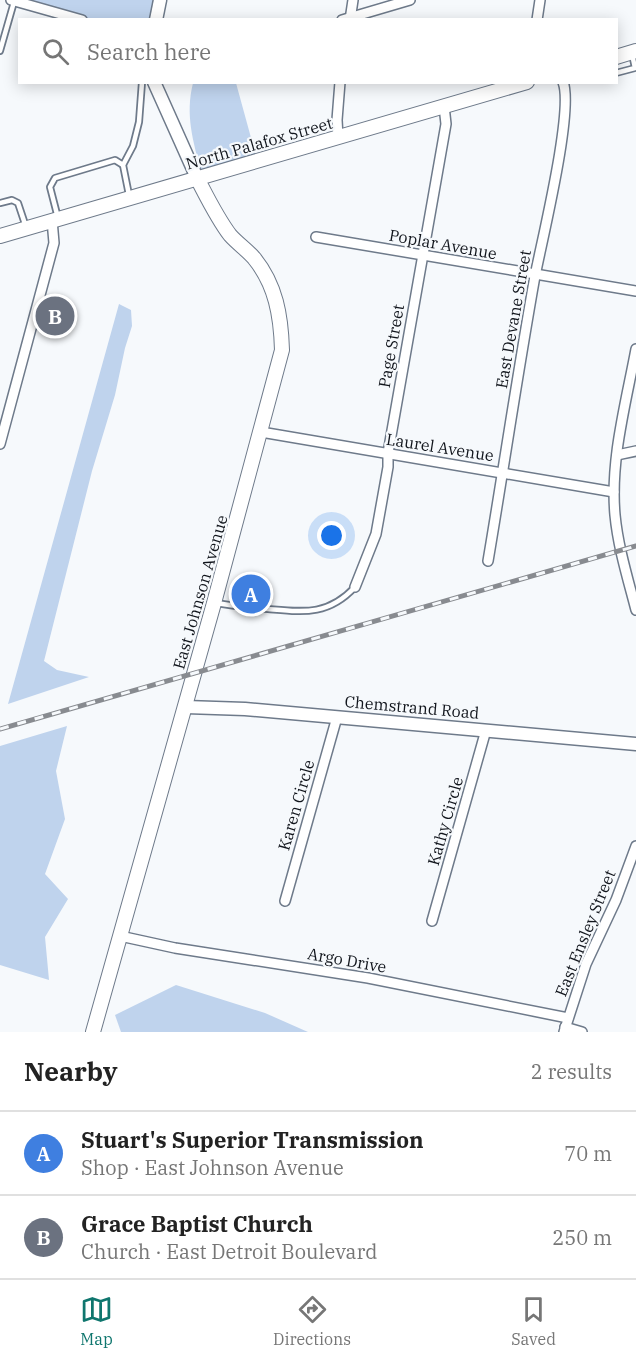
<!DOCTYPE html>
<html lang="en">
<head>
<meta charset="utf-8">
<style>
  :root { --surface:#fff; --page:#f2f2f2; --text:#222; --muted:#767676; --line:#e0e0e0; --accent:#0f766e }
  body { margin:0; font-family:"IBM Plex Serif",serif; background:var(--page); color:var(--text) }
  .you { position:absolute; left:332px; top:536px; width:21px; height:21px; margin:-15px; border:4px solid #fff; border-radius:50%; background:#1a73e8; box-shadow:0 0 0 9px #1a73e833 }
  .badge { display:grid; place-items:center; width:39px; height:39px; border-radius:50%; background:var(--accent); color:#fff; font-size:20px; font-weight:700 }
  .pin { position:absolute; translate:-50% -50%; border:3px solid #fff; box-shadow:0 2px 6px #0006 }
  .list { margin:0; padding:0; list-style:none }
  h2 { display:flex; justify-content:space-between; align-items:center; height:78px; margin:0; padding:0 24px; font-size:26px }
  h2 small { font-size:20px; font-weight:400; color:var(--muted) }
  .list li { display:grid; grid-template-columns:39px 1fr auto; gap:18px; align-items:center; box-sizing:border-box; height:84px; padding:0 24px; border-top:2px solid var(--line) }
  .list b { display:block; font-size:22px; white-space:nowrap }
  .list p { margin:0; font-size:20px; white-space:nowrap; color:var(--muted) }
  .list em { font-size:20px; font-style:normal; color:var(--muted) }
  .icon { flex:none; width:33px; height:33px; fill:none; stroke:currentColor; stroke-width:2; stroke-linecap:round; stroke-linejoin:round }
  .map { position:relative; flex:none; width:636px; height:1032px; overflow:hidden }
  .search { position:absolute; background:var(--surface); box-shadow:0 3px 15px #0003; left:18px; right:18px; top:18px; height:66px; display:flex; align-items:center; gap:15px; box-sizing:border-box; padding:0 21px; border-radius:0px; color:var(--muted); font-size:22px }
  .sheet { height:246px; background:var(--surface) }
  nav { display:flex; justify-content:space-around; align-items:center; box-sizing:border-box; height:84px; border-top:2px solid var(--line); background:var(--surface); font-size:16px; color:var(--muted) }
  nav a { display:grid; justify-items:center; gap:3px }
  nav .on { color:var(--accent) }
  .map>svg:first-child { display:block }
</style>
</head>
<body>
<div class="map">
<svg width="636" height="1032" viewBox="0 0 636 1032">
  <rect width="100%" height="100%" fill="#f6f9fc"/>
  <!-- green -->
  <g fill="#bfd3ed">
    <polygon points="11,0 160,0 156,20 82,19"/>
    <path d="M193,83h43l20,73 -55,16c-8,-32 -16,-57 -8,-89z"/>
    <polygon points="119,304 131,310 132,326 125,348 115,395 92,471 44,661 57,670 89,677 8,704"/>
    <polygon points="67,726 56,771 65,819 45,874 68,899 45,937 49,980 0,965 0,746"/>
    <polygon points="176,985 265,1013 308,1032 121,1032 115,1015"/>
  </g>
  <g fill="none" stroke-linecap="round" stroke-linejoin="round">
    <defs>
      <g id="service">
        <polyline points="0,51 14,2"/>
        <polyline points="616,73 635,68 632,54"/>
        <polyline points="129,195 123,165 133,146 139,122 142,82"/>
        <polyline points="0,203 12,200 18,203 26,227"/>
        <polyline points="58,218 50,187 55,178 115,160 123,165"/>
        <path d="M216,603c17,3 34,5 52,6 35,3 60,7 87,-22"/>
      </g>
      <g id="minor">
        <polyline points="11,0 82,20"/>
        <polyline points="342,20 410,0"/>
        <polyline points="350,20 353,0"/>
        <polyline points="537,20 540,0"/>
        <polyline points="338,137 337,120 340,82"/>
        <polyline points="316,237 636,291"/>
        <path d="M636,349c-10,54 -26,111 -21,166 3,32 13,64 21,95"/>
        <polyline points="261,432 614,492"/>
        <polyline points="0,444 54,243 52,220"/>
        <polyline points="617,455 636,451"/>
        <path d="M488,561c16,-95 30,-190 47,-285 7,-36 39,-166 28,-194"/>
        <polyline points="355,587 376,534 388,467 388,453 446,124 444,106"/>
        <polyline points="285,901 337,717"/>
        <polyline points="432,921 486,730"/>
        <polyline points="120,936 175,948 368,978 568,1018"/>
        <polyline points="565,1027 582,1032"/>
        <polyline points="564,1032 586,964 616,900 636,846"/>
      </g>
      <g id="tertiary">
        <polyline points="156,20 160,0"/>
        <polyline points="154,82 197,178"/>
        <polyline points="186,707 245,709 636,744"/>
      </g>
      <g id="secondary">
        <polyline points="616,57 636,51"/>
        <polyline points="0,236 527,82"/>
        <path d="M93,1032l121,-429 68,-253c-1,-34 -6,-65 -28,-92 -7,-8 -17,-15 -24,-23 -13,-17 -23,-38 -33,-57"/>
      </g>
    </defs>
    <!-- service casing -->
    <use href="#service" stroke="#6e7a8a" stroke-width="8"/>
    <!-- minor casing -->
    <use href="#minor" stroke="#6e7a8a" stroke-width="12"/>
    <!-- tertiary casing -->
    <use href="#tertiary" stroke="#6e7a8a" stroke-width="15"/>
    <!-- secondary casing -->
    <use href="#secondary" stroke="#6e7a8a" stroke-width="16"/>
    <!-- service -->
    <use href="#service" stroke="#fff" stroke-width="4.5"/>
    <!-- minor -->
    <use href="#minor" stroke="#fff" stroke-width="9"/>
    <!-- tertiary -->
    <use href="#tertiary" stroke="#fff" stroke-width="12"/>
    <!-- secondary -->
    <use href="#secondary" stroke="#fff" stroke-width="14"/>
    <defs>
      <polyline id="rail" points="0,729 636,546"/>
    </defs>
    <!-- rail casing -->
    <use href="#rail" stroke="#888b90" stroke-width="5"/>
    <!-- rail -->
    <use href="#rail" stroke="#f6f9fc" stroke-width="3" stroke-dasharray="9" stroke-linecap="butt"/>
  </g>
  <g text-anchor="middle" stroke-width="4.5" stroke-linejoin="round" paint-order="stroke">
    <!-- street labels -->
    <g font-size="16" fill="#11151c" stroke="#f6f9fc">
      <text transform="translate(259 143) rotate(-16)" y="6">North Palafox Street</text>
      <text transform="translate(443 244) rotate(10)" y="6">Poplar Avenue</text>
      <text transform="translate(513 319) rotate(-80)" y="6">East Devane Street</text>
      <text transform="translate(391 346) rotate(-80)" y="6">Page Street</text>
      <text transform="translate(440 447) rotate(9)" y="6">Laurel Avenue</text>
      <text transform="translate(200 592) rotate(-74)" y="6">East Johnson Avenue</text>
      <text transform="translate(412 707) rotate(5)" y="6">Chemstrand Road</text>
      <text transform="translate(296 805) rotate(-74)" y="6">Karen Circle</text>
      <text transform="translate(445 821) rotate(-74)" y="6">Kathy Circle</text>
      <text transform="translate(585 933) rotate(-68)" y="6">East Ensley Street</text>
      <text transform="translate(347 960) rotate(10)" y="6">Argo Drive</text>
    </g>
  </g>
</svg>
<div class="you"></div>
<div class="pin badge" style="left:251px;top:594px;background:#3f7fe0">A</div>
<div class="pin badge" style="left:55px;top:316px;background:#6b7280">B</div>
<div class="search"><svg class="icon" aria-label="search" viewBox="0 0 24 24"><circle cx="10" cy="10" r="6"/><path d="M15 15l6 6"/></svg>Search here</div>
</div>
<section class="sheet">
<h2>Nearby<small>2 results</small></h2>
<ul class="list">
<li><span class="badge" style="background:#3f7fe0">A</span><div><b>Stuart's Superior Transmission</b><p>Shop · East Johnson Avenue</p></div><em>70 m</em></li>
<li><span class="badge" style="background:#6b7280">B</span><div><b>Grace Baptist Church</b><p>Church · East Detroit Boulevard</p></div><em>250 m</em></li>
</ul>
</section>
<nav>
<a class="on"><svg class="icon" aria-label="map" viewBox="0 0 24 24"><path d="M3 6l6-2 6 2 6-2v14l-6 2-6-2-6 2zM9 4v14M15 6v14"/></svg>Map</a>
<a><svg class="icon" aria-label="directions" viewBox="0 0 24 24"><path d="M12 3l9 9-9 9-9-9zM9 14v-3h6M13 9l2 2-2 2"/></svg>Directions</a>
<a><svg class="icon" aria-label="saved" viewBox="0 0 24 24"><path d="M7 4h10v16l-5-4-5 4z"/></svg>Saved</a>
</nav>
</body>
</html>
